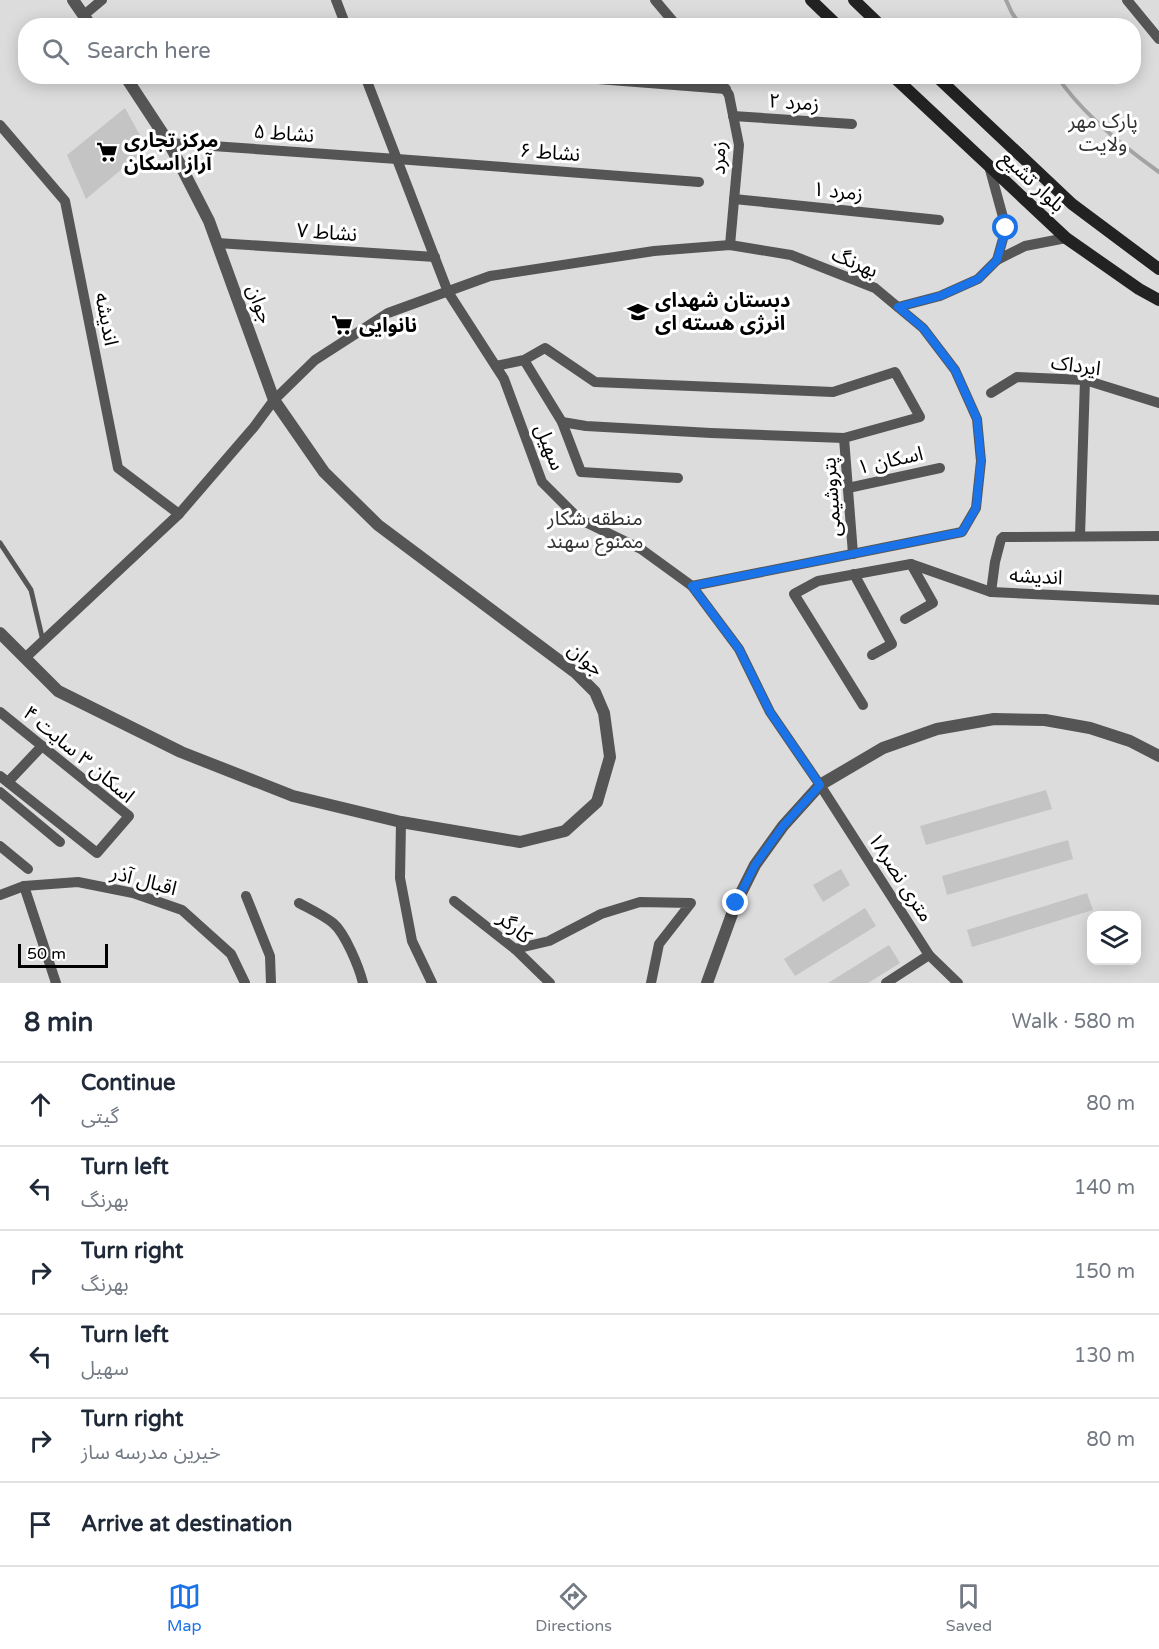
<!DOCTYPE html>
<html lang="en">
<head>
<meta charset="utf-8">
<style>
  :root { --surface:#fff; --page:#f6f6f7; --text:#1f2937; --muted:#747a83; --line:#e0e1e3; --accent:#1a73e8 }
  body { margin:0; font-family:"Varela Round","Noto Sans Arabic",sans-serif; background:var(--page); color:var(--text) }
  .controls { position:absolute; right:18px; bottom:18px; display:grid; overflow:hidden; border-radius:12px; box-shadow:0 3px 15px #0003 }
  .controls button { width:54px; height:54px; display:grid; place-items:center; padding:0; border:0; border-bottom:2px solid var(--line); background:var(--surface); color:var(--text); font:30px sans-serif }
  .scale { position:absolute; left:18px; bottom:15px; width:90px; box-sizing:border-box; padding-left:6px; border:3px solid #000; border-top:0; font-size:16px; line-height:21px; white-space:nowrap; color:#000; -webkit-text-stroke:4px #fff; paint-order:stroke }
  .stop { position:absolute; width:18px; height:18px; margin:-14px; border:4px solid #1a73e8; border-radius:50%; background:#fff }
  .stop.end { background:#1a73e8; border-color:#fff; box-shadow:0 2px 6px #0008 }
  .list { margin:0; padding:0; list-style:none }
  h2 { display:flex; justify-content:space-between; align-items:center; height:78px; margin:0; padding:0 24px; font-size:26px }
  h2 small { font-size:20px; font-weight:400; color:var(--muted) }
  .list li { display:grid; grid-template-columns:39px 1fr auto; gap:18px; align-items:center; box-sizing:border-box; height:84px; padding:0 24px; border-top:2px solid var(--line) }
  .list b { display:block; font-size:22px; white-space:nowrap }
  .list p { margin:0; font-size:20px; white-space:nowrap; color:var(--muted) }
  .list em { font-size:20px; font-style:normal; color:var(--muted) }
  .icon { flex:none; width:33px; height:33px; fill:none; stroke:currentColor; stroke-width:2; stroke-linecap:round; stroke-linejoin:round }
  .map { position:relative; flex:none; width:1159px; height:983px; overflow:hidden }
  .search { position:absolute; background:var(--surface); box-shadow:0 3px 15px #0003; left:18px; right:18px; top:18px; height:66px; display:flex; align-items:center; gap:15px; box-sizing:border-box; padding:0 21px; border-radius:24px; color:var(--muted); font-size:22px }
  .sheet { height:582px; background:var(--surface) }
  nav { display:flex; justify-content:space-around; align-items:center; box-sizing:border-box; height:84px; border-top:2px solid var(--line); background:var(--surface); font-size:16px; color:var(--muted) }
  nav a { display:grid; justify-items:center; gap:3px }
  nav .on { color:var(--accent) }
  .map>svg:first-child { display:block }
</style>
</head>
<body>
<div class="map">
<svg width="1159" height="983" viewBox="0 0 1159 983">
  <rect width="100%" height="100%" fill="#fff"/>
  <!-- green -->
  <path fill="#dcdcdc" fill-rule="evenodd" d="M0,0h1159v983h-1159zM26,26h1108v50h-1108zM1092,915h44v45h-44z"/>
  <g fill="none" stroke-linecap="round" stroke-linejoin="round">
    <!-- stream -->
    <g stroke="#a3a3a3" stroke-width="4">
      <polyline points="1006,0 1012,13 1021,26"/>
      <path d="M1057,76c24,37 67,71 102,96"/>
    </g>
  </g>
  <!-- building -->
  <g fill="#c4c4c4">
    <polygon points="125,108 147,148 86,199 67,155"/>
    <polygon points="1046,790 1052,809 926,845 920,826"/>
    <polygon points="1068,840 1073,859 947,895 942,876"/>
    <polygon points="841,869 850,885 823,902 813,885"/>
    <polygon points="1087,893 1093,910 972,947 967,930"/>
    <polygon points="865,908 876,926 795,976 784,959"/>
    <polygon points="889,945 900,963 868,983 828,983"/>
  </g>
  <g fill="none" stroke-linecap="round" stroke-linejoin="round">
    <!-- service -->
    <polyline stroke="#555" stroke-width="5" points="0,543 31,590 43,641"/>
    <!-- minor -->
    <g stroke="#555" stroke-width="10">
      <polyline points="336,0 346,26"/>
      <polyline points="655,0 677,26"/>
      <polyline points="1127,0 1159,39"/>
      <polyline points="84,15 102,0"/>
      <polyline points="365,76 448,292 504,379 542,482 579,519 641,549 692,586 739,649 770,712 820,785 929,955 958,983"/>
      <polyline points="559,76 726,89"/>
      <polyline points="717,76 729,95 739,145 730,245"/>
      <polyline points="733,116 852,124"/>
      <polyline points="0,125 65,201 118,468 179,514"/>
      <polyline points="169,143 397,159 699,182"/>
      <polyline points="989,166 1006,228 997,260 1025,246 1066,238"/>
      <polyline points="734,199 939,220"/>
      <polyline points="217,243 435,257"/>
      <polyline points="898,307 940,296 978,279 997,260"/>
      <polyline points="496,366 524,360 545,348 595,382 833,392 895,372 920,417 844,438 711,433 586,426 562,422 524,360"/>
      <polyline points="991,393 1017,377 1085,380 1159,403"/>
      <polyline points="562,422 581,472 678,478"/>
      <polyline points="844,438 853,554"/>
      <polyline points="848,488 940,468"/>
      <polyline points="1080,536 1085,380"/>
      <polyline points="854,574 892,644 872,655"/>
      <polyline points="991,592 995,562 1001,539 1003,537 1159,536"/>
      <polyline points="905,619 933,603 911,564"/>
      <polyline points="25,658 179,514 254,427 274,400 315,360 388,313 490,276 654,251 730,245 791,255 875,288 923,328 955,370 977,419 981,461 976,508 962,532 692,586"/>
      <polyline points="863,705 794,594 818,581 911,564 991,592 1159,600"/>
      <polyline points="0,712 129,816 97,853 0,776"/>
      <polyline points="8,782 42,746"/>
      <polyline points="0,792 60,842"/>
      <polyline points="401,822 400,878 412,941 432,983"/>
      <polyline points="0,846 28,869"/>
      <polyline points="24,886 56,983"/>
      <polyline points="0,895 24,886 78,882 133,893 182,910 231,954 245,983"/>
      <polyline points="246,896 270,956 271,983"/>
      <polyline points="454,901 515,949 550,983"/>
      <path d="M299,903c11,6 24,12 34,20 12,10 26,44 30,60"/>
      <polyline points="515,949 549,941 601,914 640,902 691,903 659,944 651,983"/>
      <polyline points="886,983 929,955"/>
    </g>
    <!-- tertiary -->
    <g stroke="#555" stroke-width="12">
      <polyline points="73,0 91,26"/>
      <polyline points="0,633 58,691 181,752 293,796 401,822 520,842 565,831 597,802 610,757 604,713 595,692 576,673 378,525 324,472 274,400 209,221 169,143 125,76"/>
      <polyline points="707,983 736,903 755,865 783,826 820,785 883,748 937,729 994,719 1045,720 1090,728 1130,741 1159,756"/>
    </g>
    <!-- secondary -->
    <g stroke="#222" stroke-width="12">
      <polyline points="811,0 838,26"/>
      <polyline points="854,0 881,26"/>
      <polyline points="893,76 1066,238 1139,289 1159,300"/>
      <polyline points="936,76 1072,204 1159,269"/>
    </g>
  </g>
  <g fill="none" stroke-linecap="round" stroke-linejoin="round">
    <!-- route -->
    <polyline stroke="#1a73e8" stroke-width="8" points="736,903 755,865 783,826 820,785 770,712 739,649 692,586 962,532 976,508 981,460 977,419 955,370 923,328 898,307 940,296 978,279 997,260 1006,228"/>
  </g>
  <!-- icons -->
  <defs>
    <symbol id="supermarket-bare" viewBox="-9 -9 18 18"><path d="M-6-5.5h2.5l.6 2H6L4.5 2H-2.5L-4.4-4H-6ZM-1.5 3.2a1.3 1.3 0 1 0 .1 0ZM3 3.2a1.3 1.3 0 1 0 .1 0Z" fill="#000" stroke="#fff" stroke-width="2.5" paint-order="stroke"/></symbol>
    <symbol id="school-bare" viewBox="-9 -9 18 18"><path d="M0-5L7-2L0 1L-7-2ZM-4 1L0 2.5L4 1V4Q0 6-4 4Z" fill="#000" stroke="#fff" stroke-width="2.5" paint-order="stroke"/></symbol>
  </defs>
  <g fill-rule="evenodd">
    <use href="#supermarket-bare" x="92" y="137" width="30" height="30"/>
    <use href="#school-bare" x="623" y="297" width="30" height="30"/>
    <use href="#supermarket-bare" x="327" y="310" width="30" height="30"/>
  </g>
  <g text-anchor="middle" stroke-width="6" stroke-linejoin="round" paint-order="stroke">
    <!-- street labels -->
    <g font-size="20" fill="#000" stroke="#fff">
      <text transform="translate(794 102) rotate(4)" y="7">زمرد ۲</text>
      <text transform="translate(284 133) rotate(4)" y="7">نشاط ۵</text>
      <text transform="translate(550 152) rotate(4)" y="7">نشاط ۶</text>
      <text transform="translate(718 158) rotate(-89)" y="7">زمرد</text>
      <text transform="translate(1033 181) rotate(43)" y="7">بلوار تشیع</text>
      <text transform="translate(838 191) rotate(6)" y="7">زمرد ۱</text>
      <text transform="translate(327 232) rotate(4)" y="7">نشاط ۷</text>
      <text transform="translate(855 262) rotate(23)" y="7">بهرنگ</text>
      <text transform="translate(260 304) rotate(70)" y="7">جوان</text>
      <text transform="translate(107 319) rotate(79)" y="7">اندیشه</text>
      <text transform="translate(1076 365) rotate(8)" y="7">ایرداک</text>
      <text transform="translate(550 447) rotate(68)" y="7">سهیل</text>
      <text transform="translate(890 460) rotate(-13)" y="7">اسکان ۱</text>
      <text transform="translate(831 497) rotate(-94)" y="7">پتروشیمی</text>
      <text transform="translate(1036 576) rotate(3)" y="7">اندیشه</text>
      <text transform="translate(586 659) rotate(41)" y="7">جوان</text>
      <text transform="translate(79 754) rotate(40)" y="7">اسکان ۳ سایت ۴</text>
      <text transform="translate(901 877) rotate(57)" y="7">۱۸متری نصر</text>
      <text transform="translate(144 880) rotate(15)" y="7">اقبال آذر</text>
      <text transform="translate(515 927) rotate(40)" y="7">کارگر</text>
    </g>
    <!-- park labels -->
    <g font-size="20" fill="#333" stroke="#fff">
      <text x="1103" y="128">پارک مهر<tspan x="1103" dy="23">ولایت</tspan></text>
      <text x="595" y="525">منطقه شکار<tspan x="595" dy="23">ممنوع سهند</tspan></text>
    </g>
    <!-- poi labels -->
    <g font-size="20" font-weight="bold" fill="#000" stroke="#fff" text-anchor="start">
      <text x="124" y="147">مرکز تجاری<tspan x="124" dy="23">آراز اسکان</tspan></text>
      <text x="655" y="307">دبستان شهدای<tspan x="655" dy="23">انرژی هسته ای</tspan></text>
      <text x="359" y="332">نانوایی</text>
    </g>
  </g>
</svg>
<div class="controls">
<button><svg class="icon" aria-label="layers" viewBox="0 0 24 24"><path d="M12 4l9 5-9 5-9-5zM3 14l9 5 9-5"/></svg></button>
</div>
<div class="scale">50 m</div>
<div class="stop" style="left:1006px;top:228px"></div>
<div class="stop end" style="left:736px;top:903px"></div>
<div class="search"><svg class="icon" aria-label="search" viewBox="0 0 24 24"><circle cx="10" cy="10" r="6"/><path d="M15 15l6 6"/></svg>Search here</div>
</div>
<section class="sheet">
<h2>8 min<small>Walk · 580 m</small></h2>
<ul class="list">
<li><svg class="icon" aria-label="ahead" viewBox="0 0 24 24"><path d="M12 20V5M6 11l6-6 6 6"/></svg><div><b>Continue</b><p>گیتی</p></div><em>80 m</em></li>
<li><svg class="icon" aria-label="left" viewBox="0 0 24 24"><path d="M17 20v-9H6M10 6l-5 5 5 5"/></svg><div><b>Turn left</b><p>بهرنگ</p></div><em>140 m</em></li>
<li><svg class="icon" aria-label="right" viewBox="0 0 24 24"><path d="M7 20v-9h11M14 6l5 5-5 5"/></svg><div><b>Turn right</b><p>بهرنگ</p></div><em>150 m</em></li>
<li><svg class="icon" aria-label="left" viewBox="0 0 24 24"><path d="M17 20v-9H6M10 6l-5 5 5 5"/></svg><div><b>Turn left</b><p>سهیل</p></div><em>130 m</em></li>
<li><svg class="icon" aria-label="right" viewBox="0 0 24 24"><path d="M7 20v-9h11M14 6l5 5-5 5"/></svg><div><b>Turn right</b><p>خیرین مدرسه ساز</p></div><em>80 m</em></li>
<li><svg class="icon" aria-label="arrive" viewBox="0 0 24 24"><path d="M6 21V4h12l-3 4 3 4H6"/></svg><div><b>Arrive at destination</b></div></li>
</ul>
</section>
<nav>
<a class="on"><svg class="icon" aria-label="map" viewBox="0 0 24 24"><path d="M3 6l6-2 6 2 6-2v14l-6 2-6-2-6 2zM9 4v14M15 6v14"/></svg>Map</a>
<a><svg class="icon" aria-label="directions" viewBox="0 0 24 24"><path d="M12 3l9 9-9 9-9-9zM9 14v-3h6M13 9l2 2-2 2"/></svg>Directions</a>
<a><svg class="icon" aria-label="saved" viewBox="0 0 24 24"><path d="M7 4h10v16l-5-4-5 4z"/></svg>Saved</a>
</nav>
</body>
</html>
